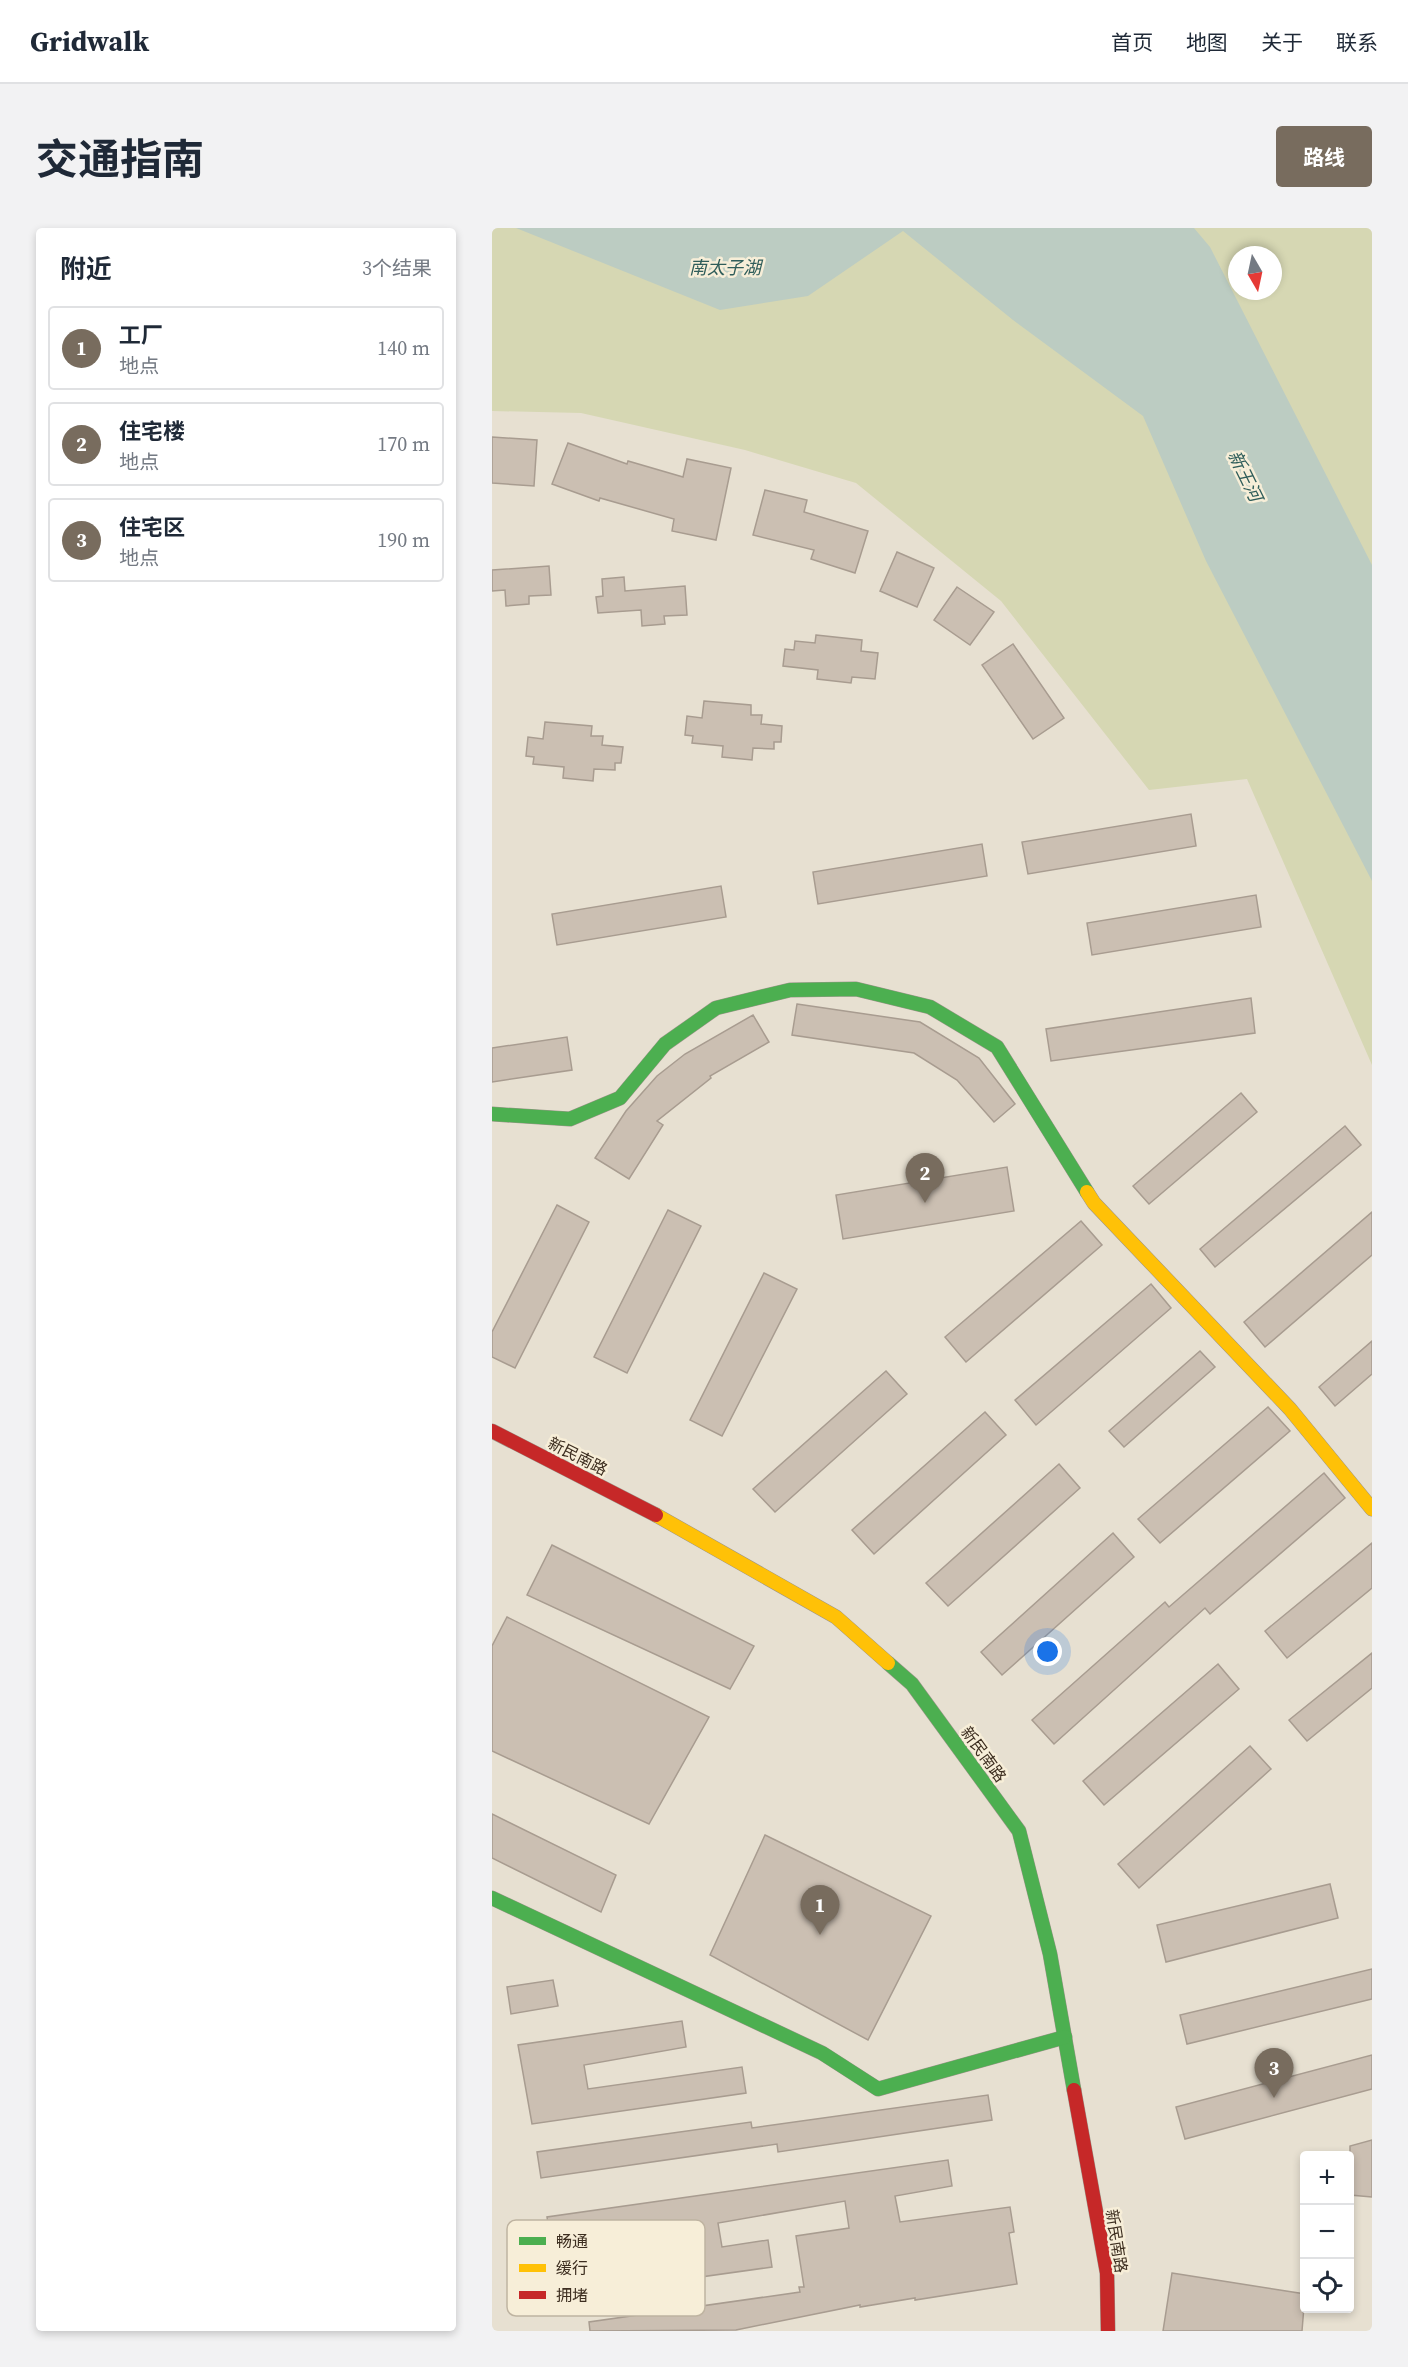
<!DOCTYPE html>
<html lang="zh">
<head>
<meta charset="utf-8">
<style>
  :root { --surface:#fff; --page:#f2f2f3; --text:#1f2937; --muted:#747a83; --line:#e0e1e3; --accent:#786c5e }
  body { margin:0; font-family:"Source Serif 4","Noto Sans SC",serif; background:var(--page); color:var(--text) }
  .controls { position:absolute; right:18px; bottom:18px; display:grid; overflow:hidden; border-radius:6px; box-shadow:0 3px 9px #0003 }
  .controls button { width:54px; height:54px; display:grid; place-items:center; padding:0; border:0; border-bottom:2px solid var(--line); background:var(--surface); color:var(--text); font:30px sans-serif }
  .compass { position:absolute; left:736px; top:18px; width:54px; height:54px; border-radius:50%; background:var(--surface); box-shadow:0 3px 9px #0003; rotate:171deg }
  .you { position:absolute; left:556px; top:1424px; width:21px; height:21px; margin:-15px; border:4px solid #fff; border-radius:50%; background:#1a73e8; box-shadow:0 0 0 9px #1a73e833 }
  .badge { display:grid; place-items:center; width:39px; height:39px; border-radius:50%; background:var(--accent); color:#fff; font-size:20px; font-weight:700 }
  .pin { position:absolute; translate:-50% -50px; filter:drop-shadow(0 2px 3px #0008) }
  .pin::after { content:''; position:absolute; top:32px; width:21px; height:18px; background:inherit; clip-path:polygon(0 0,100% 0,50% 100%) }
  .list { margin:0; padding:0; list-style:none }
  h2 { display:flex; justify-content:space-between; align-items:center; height:78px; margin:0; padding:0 24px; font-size:26px }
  h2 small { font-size:20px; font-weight:400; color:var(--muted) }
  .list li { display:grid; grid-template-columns:39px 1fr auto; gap:18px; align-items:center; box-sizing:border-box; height:84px; margin:0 12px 12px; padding:0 12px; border:2px solid var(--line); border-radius:6px }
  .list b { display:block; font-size:22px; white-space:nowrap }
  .list p { margin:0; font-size:20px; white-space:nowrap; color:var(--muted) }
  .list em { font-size:20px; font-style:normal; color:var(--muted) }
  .icon { flex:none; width:33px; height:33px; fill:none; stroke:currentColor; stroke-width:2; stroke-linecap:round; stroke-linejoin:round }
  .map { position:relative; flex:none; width:880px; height:2103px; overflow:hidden; border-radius:6px }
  header { display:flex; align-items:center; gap:36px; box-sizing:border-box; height:84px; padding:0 30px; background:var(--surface); border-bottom:2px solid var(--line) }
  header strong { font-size:28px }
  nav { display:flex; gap:33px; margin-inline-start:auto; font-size:21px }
  .intro { display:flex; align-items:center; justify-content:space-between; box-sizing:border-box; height:144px; padding:0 36px }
  h1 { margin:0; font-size:42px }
  .button { padding:15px 27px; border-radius:6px; background:var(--accent); color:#fff; font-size:21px; font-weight:700 }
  main { display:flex; gap:36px; padding:0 36px }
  aside { flex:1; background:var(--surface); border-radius:6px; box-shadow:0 3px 9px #0003 }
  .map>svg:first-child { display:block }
</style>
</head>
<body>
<header>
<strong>Gridwalk</strong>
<nav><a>首页</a><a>地图</a><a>关于</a><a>联系</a></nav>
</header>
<div class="intro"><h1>交通指南</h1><a class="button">路线</a></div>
<main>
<aside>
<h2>附近<small>3个结果</small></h2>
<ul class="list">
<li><span class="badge">1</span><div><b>工厂</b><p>地点</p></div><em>140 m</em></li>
<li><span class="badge">2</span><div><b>住宅楼</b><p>地点</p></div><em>170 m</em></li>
<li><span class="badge">3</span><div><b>住宅区</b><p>地点</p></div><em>190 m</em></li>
</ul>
</aside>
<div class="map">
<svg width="880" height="2103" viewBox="0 0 880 2103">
  <rect width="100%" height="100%" fill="#e7e0d1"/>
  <!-- green -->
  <path fill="#d6d7b3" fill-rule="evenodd" d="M0,0h880v837l-125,-286 -98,11 -148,-189 -145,-118 -111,-33 -164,-37 -89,-2zM745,27h36v36h-36z"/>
  <!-- water -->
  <polygon fill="#bcccc2" points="24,0 702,0 718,19 880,337 880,653 714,333 651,188 521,92 411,3 316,68 228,82"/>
  <!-- building -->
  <g fill="#cbbfb2" stroke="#a89c90" stroke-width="1.5">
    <polygon points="0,209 45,212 42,258 0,255"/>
    <polygon points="76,215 135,236 136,233 191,249 195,231 239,240 224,312 180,303 182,291 108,270 107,273 60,256"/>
    <polygon points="273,262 315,272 312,284 376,303 363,345 319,331 322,322 261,307"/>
    <polygon points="405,324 442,340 425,379 388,363"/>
    <polygon points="57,338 59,367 37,368 37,376 14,378 13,362 0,363 0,342"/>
    <polygon points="132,349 133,363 193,358 195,387 172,388 173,396 150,398 149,382 106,385 104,369 111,368 110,351"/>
    <polygon points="465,359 502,384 478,417 442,392"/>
    <polygon points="324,407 370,412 369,423 386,425 383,451 360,449 359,455 325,451 326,442 291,438 293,421 302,422 303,413 323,415"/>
    <polygon points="521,416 572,490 541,511 490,437"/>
    <polygon points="212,473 259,477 259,487 270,487 269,496 290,498 289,514 282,514 282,521 261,520 260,532 230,529 231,518 200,515 201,508 193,507 195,488 210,490"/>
    <polygon points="53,494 100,498 99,508 111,508 110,517 131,519 129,535 123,535 123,542 102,541 101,553 71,550 72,539 41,536 42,529 34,528 36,509 51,511"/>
    <polygon points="699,586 704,618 536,646 530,614"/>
    <polygon points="490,616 495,648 326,676 321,644"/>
    <polygon points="229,658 234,689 65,717 60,686"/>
    <polygon points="764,667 769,699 600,727 595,695"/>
    <polygon points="759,770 763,805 559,833 554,801"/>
    <polygon points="305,776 428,794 487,830 523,876 502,894 465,852 422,825 300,807"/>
    <polygon points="261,787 277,814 218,848 219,850 165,893 171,897 137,951 103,930 134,883 165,848 193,826"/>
    <polygon points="75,809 80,842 0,854 0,820"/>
    <polygon points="749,865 765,884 657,976 641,958"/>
    <polygon points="853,898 869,917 723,1039 708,1021"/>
    <polygon points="515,939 522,983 351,1011 344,967"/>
    <polygon points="65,977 97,994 23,1140 0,1129 0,1104"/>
    <polygon points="176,982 209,998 135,1145 102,1129"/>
    <polygon points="880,984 880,1027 773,1119 752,1094"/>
    <polygon points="589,993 610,1017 474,1134 453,1109"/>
    <polygon points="272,1045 305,1061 230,1208 198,1192"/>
    <polygon points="659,1056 679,1080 544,1197 523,1172"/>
    <polygon points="880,1113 880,1146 843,1178 827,1159"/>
    <polygon points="708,1123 723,1139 632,1219 617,1203"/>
    <polygon points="394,1143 415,1166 283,1284 261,1261"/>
    <polygon points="776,1179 798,1203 668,1315 646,1291"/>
    <polygon points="493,1184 514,1207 382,1326 360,1302"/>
    <polygon points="567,1236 588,1260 456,1378 434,1355"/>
    <polygon points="832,1245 853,1270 718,1386 713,1380 562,1516 540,1492 673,1374 677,1379"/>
    <polygon points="621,1305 642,1329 510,1447 489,1424"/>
    <polygon points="880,1315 880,1360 795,1430 773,1403"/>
    <polygon points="60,1317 262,1418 238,1461 35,1367"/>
    <polygon points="15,1389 217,1489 157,1596 0,1523 0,1418"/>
    <polygon points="880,1425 880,1460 815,1513 797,1492"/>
    <polygon points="726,1436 747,1461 612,1577 591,1553"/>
    <polygon points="758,1518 779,1541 647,1660 626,1636"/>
    <polygon points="0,1586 124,1647 109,1684 0,1630"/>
    <polygon points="273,1607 439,1688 376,1812 218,1727"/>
    <polygon points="838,1656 846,1690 674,1734 665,1697"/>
    <polygon points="880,1741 880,1771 695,1816 688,1787"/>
    <polygon points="61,1752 66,1778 19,1786 15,1759"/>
    <polygon points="190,1793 194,1819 92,1837 96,1861 250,1839 254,1865 40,1896 26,1817"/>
    <polygon points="880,1827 880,1861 693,1911 684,1879"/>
    <polygon points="496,1867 500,1892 286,1924 285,1916 49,1950 45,1924 259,1894 260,1900"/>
    <polygon points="880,1912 880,1969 858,1967 858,1918"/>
    <polygon points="456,1932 460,1958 403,1968 408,1994 518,1979 522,2004 517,2005 525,2056 423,2072 423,2070 368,2079 368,2077 244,2102 98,2103 97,2094 308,2064 307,2059 312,2059 304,2008 357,2000 353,1973 226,1995 230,2019 276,2012 280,2039 66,2069 55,1989"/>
    <polygon points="680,2045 813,2066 810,2103 671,2103"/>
  </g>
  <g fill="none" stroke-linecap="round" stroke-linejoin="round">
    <defs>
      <g id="fast">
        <polyline points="0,886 78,891 128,870 173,816 224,780 298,762 364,761 438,779 505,819 595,964"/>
        <polyline points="396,1435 420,1456 527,1603 558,1726 582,1862"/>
        <polyline points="0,1670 330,1825 386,1861 573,1809"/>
      </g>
      <g id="slow">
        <polyline points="595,964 602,975 798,1181 880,1281"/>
        <polyline points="164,1287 344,1389 396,1435"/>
      </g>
      <g id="jam">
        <polyline points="0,1203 164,1287"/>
        <polyline points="582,1862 615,2045 616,2103"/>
      </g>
    </defs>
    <!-- fast casing -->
    <use href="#fast" stroke="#9c958a" stroke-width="15"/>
    <!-- slow casing -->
    <use href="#slow" stroke="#9c958a" stroke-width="15"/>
    <!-- jam casing -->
    <use href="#jam" stroke="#9c958a" stroke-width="15"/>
    <!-- fast -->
    <use href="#fast" stroke="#4caf50" stroke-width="14"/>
    <!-- slow -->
    <use href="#slow" stroke="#ffc107" stroke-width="14"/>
    <!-- jam -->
    <use href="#jam" stroke="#c62828" stroke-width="14"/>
  </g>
  <g text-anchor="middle" stroke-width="5" stroke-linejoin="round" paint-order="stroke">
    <!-- street labels -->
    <g font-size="16" fill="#3d2e20" stroke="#f7eed8">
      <text transform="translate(86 1228) rotate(27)" y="6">新民南路</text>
      <text transform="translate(492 1526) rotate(54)" y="6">新民南路</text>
      <text transform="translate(625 2013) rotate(81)" y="6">新民南路</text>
    </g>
    <!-- water labels -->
    <g font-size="18" font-style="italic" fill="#2f5d5a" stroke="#f7eed8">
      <text x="233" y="46">南太子湖</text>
      <text transform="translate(753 248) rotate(64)" y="6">新王河</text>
    </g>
  </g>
  <!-- legend -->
  <rect x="15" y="1992" width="198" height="96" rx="9" fill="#f7eed8" stroke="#bfb4a1" stroke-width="1.5"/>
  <rect x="27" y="2009" width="27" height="8" fill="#4caf50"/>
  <rect x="27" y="2036" width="27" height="8" fill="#ffc107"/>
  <rect x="27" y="2063" width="27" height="8" fill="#c62828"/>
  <g font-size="16" fill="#3d2e20">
    <text x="64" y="2019">畅通</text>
    <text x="64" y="2046">缓行</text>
    <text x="64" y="2073">拥堵</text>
  </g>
</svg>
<div class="controls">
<button>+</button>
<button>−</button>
<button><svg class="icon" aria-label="locate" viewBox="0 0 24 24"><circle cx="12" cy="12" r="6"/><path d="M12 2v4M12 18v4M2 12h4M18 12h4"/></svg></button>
</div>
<svg class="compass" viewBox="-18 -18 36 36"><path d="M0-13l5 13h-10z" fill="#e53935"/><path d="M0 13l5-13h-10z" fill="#747a83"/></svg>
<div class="you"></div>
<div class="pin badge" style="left:328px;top:1707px">1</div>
<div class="pin badge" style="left:433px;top:975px">2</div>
<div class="pin badge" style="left:782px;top:1870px">3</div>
</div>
</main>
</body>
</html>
